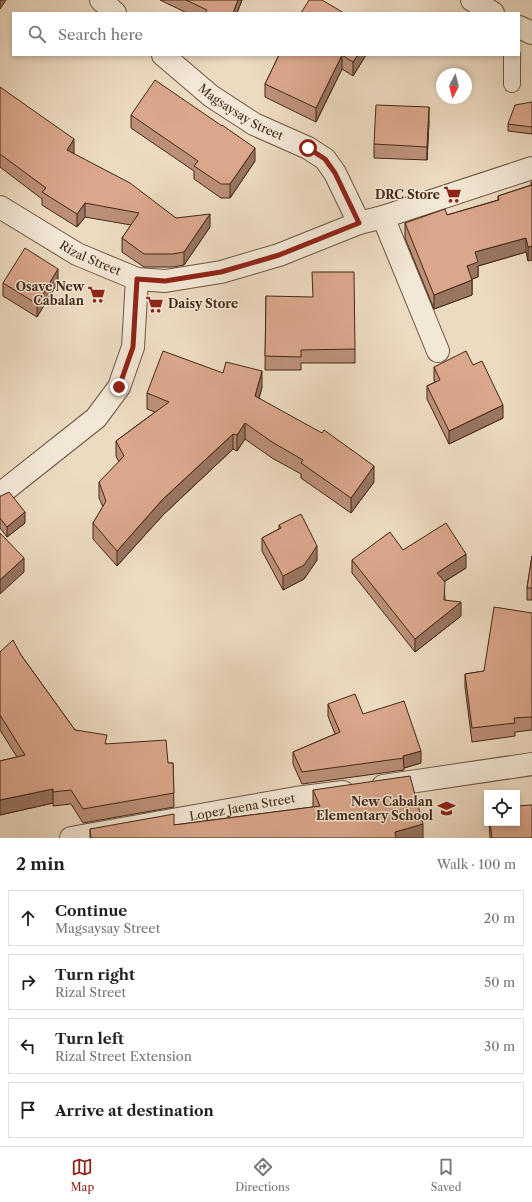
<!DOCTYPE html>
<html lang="en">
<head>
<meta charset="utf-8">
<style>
  :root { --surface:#fff; --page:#f2f2f2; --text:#202124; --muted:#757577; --line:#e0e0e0; --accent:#8f2418 }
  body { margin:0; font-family:"Libre Caslon Text",serif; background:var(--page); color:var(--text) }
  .controls { position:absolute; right:12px; bottom:12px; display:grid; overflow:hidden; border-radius:0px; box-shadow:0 2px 6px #0003 }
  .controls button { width:36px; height:36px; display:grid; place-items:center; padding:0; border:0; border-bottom:1px solid var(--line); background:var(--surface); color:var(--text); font:20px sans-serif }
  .compass { position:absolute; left:436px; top:68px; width:36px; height:36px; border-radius:50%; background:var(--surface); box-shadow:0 2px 6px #0003; rotate:187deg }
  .stop { position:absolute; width:12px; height:12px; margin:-9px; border:3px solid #8f2418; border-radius:50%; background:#fff }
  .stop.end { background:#8f2418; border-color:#fff; box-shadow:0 1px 4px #0008 }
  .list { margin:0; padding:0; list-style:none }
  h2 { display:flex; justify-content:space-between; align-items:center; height:52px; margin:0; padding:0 16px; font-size:17px }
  h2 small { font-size:13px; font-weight:400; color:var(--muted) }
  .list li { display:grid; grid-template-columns:26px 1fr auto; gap:12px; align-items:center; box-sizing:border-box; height:56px; margin:0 8px 8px; padding:0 8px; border:1px solid var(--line); border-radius:0px }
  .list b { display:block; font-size:15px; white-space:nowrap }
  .list p { margin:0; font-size:13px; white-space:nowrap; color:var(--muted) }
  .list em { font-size:13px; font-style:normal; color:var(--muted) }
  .icon { flex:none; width:22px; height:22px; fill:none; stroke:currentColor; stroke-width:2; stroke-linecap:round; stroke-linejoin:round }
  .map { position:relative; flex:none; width:532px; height:838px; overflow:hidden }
  .search { position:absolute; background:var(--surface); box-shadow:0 2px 6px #0003; left:12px; right:12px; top:12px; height:44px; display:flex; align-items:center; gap:10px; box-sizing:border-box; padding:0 14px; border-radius:0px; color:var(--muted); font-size:15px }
  .sheet { height:308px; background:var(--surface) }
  nav { display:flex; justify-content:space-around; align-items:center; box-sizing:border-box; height:56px; border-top:1px solid var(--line); background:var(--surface); font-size:11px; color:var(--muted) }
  nav a { display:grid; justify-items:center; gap:2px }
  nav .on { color:var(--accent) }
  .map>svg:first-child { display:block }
</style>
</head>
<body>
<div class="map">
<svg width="532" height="838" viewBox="0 0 532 838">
  <rect width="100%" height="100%" fill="#eddbc1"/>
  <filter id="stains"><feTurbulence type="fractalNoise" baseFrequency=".005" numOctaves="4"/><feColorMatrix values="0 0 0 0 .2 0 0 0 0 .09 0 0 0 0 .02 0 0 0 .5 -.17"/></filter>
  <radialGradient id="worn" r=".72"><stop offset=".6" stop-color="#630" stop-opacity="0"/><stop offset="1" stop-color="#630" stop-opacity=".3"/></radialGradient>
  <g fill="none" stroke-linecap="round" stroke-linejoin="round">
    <defs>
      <polyline id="lane" points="512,55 512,84"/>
      <g id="street">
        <polyline points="101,0 115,13"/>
        <polyline points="472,0 493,13"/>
        <polyline points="519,27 532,33"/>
        <path id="s1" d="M163,55l48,41 43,28 54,24 17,11 10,14 24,50"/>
        <path id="s2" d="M0,207l77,47 60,25 28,2 56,-9 58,-17 80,-32 24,-6 149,-49"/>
        <polyline points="383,217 438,351"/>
        <polyline points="0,494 96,418 119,387 133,347 137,279"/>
        <polyline points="383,786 532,764"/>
        <path id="s3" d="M71,838l225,-40 47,-6"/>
      </g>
    </defs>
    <!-- lane casing -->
    <use href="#lane" stroke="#6e5542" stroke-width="18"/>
    <!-- street casing -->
    <use href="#street" stroke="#6e5542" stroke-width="24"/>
    <!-- lane -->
    <use href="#lane" stroke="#f3e8d7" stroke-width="16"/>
    <!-- street -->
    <use href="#street" stroke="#f3e8d7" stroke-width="22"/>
  </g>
  <!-- wall -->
  <g fill="#bc9078" stroke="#442817">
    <polygon points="160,0 242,0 237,13 187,13"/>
    <polygon points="279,55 366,55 353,76 342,69 316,122 265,97 265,84"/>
    <polygon points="0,87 74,152 74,154 176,218 210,227 184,265 173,267 144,267 122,252 122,238 131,225 85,217 77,227 42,205 42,199 0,167"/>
    <polygon points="532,102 532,134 508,131 508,124"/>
    <polygon points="131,115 255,161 230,198 221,198 194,179 194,171 131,128"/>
    <polygon points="429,121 427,160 374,158 374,144"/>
    <polygon points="531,182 532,182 528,261 526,252 478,266 478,277 472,279 472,295 434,309 405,238 405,223 447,215 498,200 498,196 531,185"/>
    <polygon points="58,282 37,317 3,296 3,283"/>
    <polygon points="266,296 355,349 355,363 301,363 301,370 265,370"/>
    <polygon points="473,365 503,418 449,444 427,399 427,386 435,382 434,380 434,367"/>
    <polygon points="223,373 262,387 259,398 374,482 351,513 301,478 301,474 272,458 245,439 237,451 233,449 163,515 117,566 93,539 93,523 103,507 99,498 99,482 119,462 116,456 116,441 155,412 147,409 147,393"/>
    <polygon points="0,496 25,523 7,537 0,528"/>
    <polygon points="279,525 317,560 304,579 283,590 262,551 262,538 279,529"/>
    <polygon points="403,550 466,568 444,582 445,600 461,616 415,652 352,573 352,560"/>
    <polygon points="532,556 532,600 527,600 527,588"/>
    <polygon points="532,613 532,730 515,732 515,736 472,742 465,687 465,674 484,671"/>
    <polygon points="0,652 21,655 75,730 107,744 168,763 173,763 174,807 83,823 71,804 53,806 53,803 0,815 0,761 17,757 0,730"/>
    <polygon points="328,704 363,714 421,763 404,768 404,770 302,784 293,764 293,752 335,734 328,716"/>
    <polygon points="313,790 423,838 90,838 90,829 174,825 313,807"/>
    <polygon points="489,823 517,823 532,838 490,838"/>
  </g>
  <!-- shaded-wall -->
  <g fill="#997562" stroke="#442817">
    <polygon points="0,0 6,0 0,9"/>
    <polygon points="238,0 242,0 237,13 233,13"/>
    <polygon points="342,55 342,69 316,122 316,108"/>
    <polygon points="358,55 366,55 353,76 353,62"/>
    <polygon points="429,107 429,121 427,160 427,147"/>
    <polygon points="74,139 74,152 67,164 67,150"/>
    <polygon points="255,148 255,161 230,198 230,184"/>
    <polygon points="85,203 85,217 77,227 77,214"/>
    <polygon points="210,214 210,227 184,265 184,252"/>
    <polygon points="526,238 526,252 478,266 478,277 467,281 467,266 475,252"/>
    <polygon points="532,246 532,260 528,261 528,247"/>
    <polygon points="58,269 58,282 37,317 37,304"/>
    <polygon points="472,280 472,295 434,309 434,295"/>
    <polygon points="262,371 262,387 255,412 255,396"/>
    <polygon points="503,405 503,418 449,444 449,431"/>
    <polygon points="245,423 245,439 237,451 237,435"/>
    <polygon points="233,434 233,449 163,515 117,566 117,551 163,499"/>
    <polygon points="374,466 374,482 351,513 351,498"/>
    <polygon points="25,512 25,523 7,537 7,527"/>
    <polygon points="317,546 317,560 304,579 283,590 283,576"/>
    <polygon points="466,554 466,568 437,586 437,573"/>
    <polygon points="24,558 24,572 0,594 0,580"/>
    <polygon points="461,602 461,616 415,652 415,639"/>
    <polygon points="421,751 421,763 404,768 403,756"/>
    <polygon points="53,789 53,803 0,815 0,800"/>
    <polygon points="423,824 423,838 395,838 395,832"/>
  </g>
  <!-- building -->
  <g fill="#dba78c" stroke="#442817">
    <polygon points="186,0 238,0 233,13 205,13 207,10"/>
    <polygon points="309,0 322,0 344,13 301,13"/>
    <polygon points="279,55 358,55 353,62 342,55 316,108 265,84"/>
    <polygon points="155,80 222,126 222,125 255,148 230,184 221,184 194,166 198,161 131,115"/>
    <polygon points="0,87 74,139 67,150 130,183 176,218 210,214 184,252 173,254 144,254 122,238 139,213 85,203 77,214 42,192 46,188 0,154"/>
    <polygon points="532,102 532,127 508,124 515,105"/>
    <polygon points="376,105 429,107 427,147 374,144"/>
    <polygon points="532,185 532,246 528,247 526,238 475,252 478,262 467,266 472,280 434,295 405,223 445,209 447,215 499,200 498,196"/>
    <polygon points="25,248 58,269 37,304 3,283"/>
    <polygon points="312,272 354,272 355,349 301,350 301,357 265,356 266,296 313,297"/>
    <polygon points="163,351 223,373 226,362 262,371 255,396 322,433 324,430 374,466 351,498 301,463 303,460 272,442 245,423 237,435 233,434 163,499 117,551 93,523 106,501 99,482 124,456 116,441 169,402 147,393"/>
    <polygon points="466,351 473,365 482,361 503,405 449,431 427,386 440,380 434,367"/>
    <polygon points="9,492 25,512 7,527 0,518 0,496 1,496"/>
    <polygon points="301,514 317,546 304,565 283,576 262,538 281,528 279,525"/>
    <polygon points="446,523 466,554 437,573 445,582 444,600 461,602 415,639 352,560 390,532 403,550"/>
    <polygon points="0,533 24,558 0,580"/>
    <polygon points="532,556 532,588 527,588"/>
    <polygon points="494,607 532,613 532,717 514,718 515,723 472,728 465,674 484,671"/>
    <polygon points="13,640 21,655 75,730 107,735 105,744 166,740 168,763 173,763 174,793 83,809 71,790 53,792 53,789 0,800 0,761 25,755 0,715 0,652"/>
    <polygon points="355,694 363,714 404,701 421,751 403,756 404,758 302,772 293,752 340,732 328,704"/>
    <polygon points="410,776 423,824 395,832 396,838 91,838 90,829 174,814 174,825 320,806 313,790"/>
    <polygon points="532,805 532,838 492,838 490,823 517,823 517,806"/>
  </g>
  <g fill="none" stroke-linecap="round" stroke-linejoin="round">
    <!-- route -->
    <polyline stroke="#8f2418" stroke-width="5" points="119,387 133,347 137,279 165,281 221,272 279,255 359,223 335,173 325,159 308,148"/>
  </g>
  <!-- icons -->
  <defs>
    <symbol id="supermarket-bare" viewBox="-9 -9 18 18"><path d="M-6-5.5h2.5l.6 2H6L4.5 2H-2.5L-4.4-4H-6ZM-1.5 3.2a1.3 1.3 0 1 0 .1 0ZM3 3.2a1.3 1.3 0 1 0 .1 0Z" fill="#8f2418" stroke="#f3e8d7" stroke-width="2.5" paint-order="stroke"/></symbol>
    <symbol id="school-bare" viewBox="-9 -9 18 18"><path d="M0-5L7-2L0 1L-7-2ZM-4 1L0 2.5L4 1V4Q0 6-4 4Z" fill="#8f2418" stroke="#f3e8d7" stroke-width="2.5" paint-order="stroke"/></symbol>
  </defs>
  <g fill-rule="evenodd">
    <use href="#supermarket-bare" x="440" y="182" width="25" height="25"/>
    <use href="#supermarket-bare" x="84" y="282" width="25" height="25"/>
    <use href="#supermarket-bare" x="142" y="292" width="25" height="25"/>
    <use href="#school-bare" x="434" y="796" width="25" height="25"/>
  </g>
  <g text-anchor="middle" stroke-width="3" stroke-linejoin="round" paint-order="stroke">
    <!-- street labels -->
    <g font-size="12" fill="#442817" stroke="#f3e8d7">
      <text dy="4" stroke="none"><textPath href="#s1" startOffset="97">Magsaysay Street</textPath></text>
      <text dy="4" stroke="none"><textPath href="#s2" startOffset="104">Rizal Street</textPath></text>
      <text dy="4" stroke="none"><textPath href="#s3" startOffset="174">Lopez Jaena Street</textPath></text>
    </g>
    <!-- poi labels -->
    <g font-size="12" font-weight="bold" fill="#442817" stroke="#f3e8d7" text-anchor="end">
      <text x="440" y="199">DRC Store</text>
      <text x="84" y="291">Osave New<tspan x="84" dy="14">Cabalan</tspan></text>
      <text x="168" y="308" text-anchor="start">Daisy Store</text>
      <text x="433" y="806">New Cabalan<tspan x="433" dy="14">Elementary School</tspan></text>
    </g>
  </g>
  <rect width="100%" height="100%" filter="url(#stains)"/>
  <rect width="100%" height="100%" fill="url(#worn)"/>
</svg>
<div class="controls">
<button><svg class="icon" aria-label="locate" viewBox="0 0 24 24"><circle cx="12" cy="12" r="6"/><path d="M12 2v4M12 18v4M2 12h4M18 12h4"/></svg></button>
</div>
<svg class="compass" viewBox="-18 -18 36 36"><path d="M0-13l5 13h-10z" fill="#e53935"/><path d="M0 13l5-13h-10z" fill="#757577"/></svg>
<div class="stop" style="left:308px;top:148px"></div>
<div class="stop end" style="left:119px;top:387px"></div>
<div class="search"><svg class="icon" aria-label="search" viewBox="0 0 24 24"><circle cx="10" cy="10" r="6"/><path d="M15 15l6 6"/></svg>Search here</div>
</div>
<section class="sheet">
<h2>2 min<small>Walk · 100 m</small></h2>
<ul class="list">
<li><svg class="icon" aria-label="ahead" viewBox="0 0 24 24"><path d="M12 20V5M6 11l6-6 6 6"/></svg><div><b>Continue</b><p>Magsaysay Street</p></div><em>20 m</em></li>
<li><svg class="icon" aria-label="right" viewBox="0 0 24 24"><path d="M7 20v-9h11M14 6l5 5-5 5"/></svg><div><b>Turn right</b><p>Rizal Street</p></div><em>50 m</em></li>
<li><svg class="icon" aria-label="left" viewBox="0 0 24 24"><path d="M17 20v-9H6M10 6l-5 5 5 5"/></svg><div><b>Turn left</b><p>Rizal Street Extension</p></div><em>30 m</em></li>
<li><svg class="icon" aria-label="arrive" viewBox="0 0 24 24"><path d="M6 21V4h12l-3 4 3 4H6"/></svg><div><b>Arrive at destination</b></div></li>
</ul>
</section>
<nav>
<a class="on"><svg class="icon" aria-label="map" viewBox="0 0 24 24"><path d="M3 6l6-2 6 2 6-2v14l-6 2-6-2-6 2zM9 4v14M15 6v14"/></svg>Map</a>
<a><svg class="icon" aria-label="directions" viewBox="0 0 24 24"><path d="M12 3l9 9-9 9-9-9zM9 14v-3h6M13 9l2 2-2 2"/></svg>Directions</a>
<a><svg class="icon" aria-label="saved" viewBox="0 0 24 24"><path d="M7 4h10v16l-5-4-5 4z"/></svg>Saved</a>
</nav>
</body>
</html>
